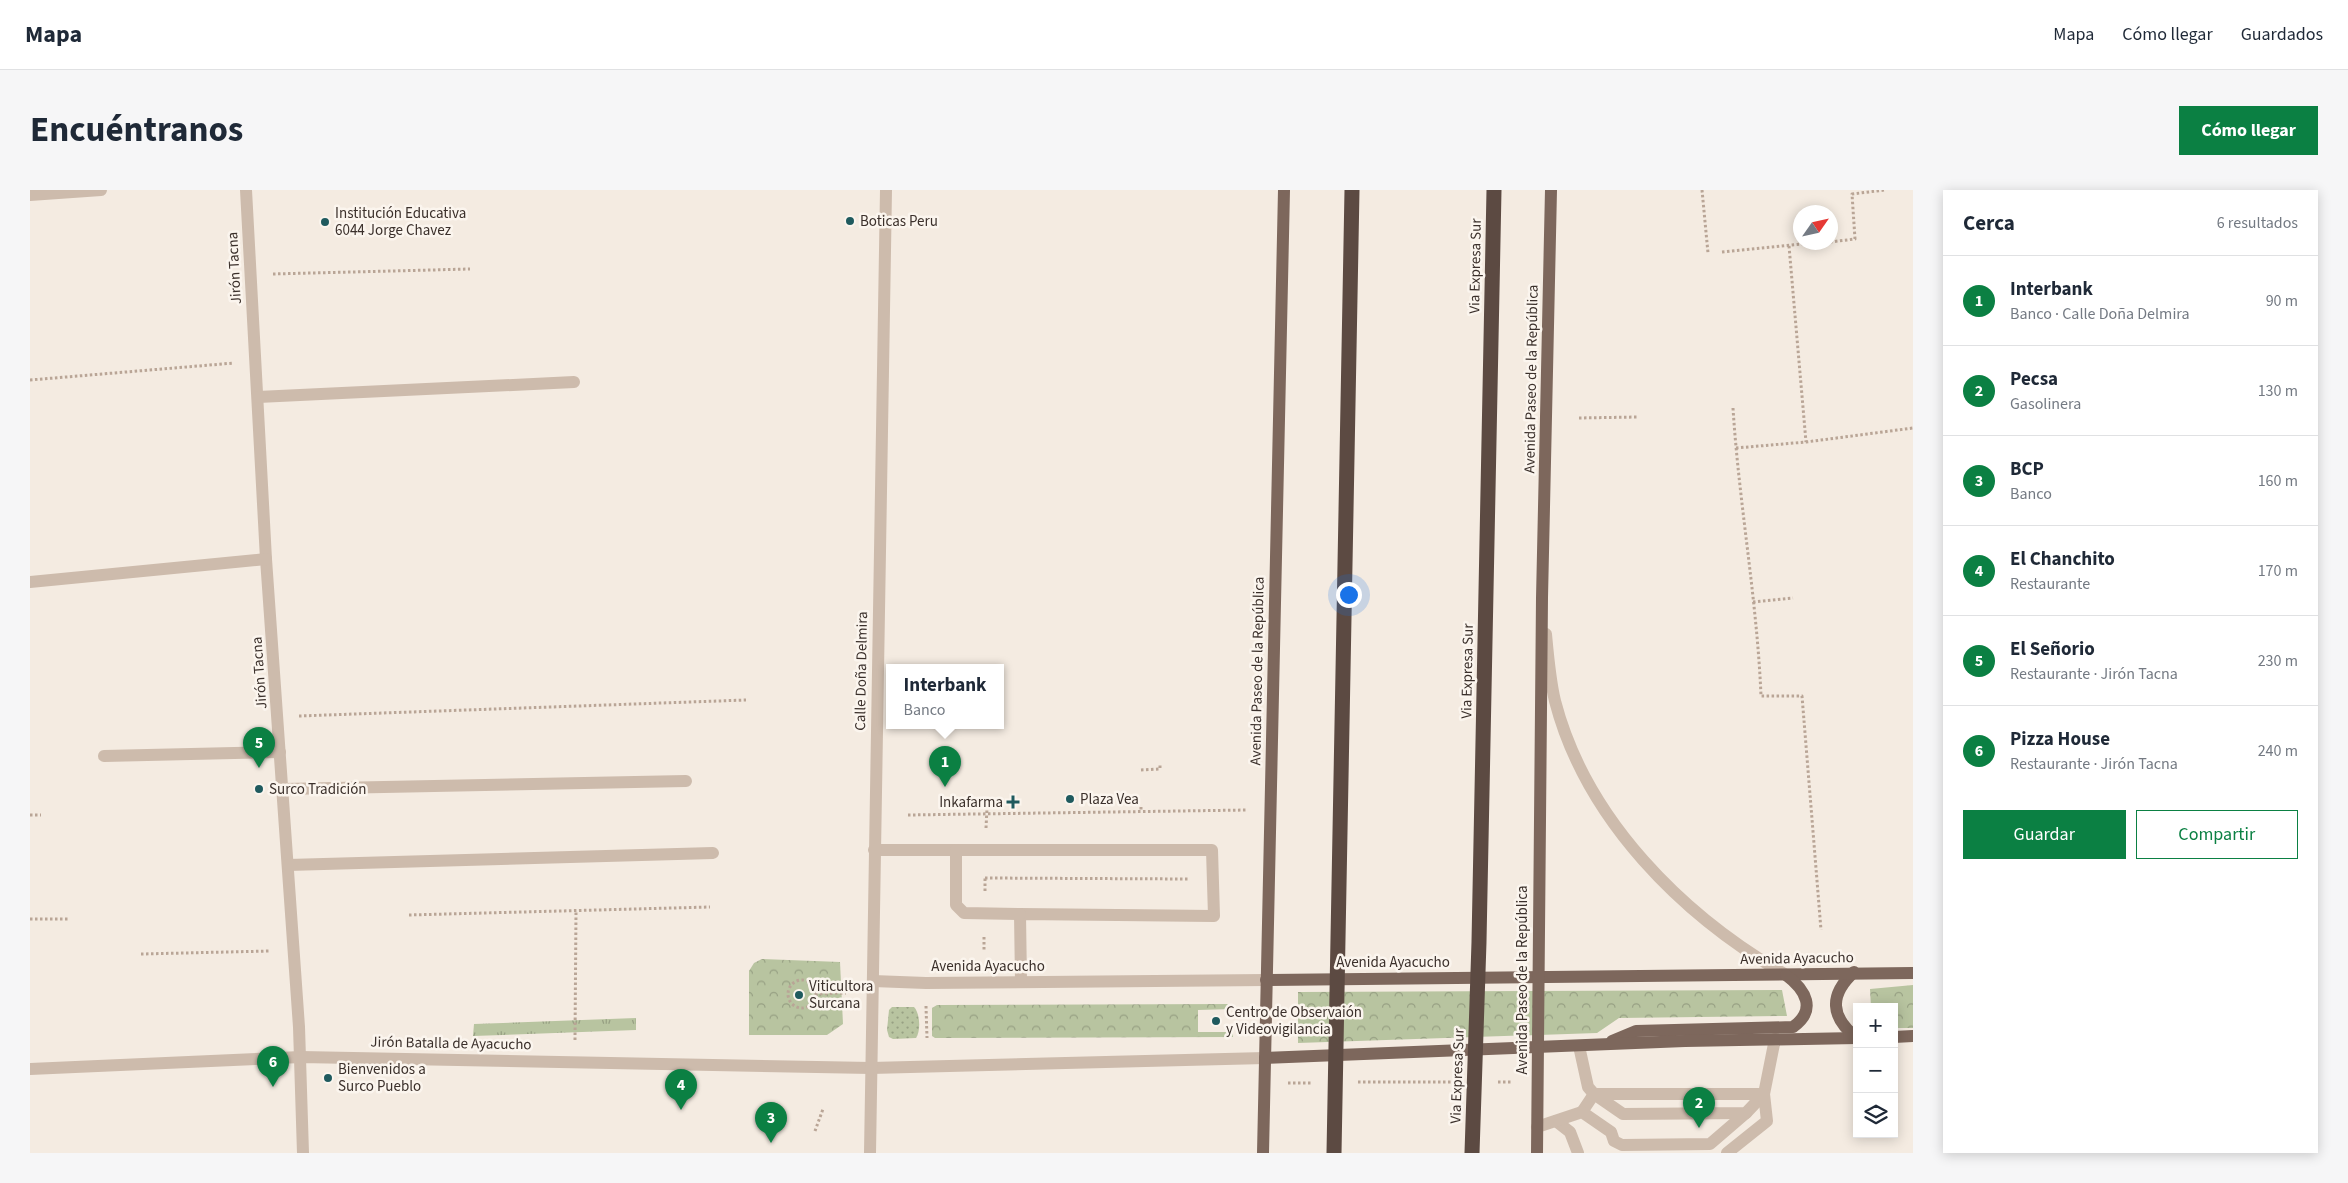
<!DOCTYPE html>
<html lang="es">
<head>
<meta charset="utf-8">
<style>
  :root { --surface:#fff; --page:#f6f6f7; --text:#1f2937; --muted:#747a83; --line:#e0e1e3; --accent:#0b8043 }
  body { margin:0; font-family:"Source Sans 3",sans-serif; background:var(--page); color:var(--text) }
  .controls { position:absolute; right:15px; bottom:15px; display:grid; overflow:hidden; border-radius:0px; box-shadow:0 2px 12px #0003 }
  .controls button { width:45px; height:45px; display:grid; place-items:center; padding:0; border:0; border-bottom:1px solid var(--line); background:var(--surface); color:var(--text); font:25px sans-serif }
  .compass { position:absolute; left:1763px; top:15px; width:45px; height:45px; border-radius:50%; background:var(--surface); box-shadow:0 2px 12px #0003; rotate:56deg }
  .you { position:absolute; left:1318px; top:404px; width:18px; height:18px; margin:-12px; border:4px solid #fff; border-radius:50%; background:#1a73e8; box-shadow:0 0 0 8px #1a73e833 }
  .badge { display:grid; place-items:center; width:32px; height:32px; border-radius:50%; background:var(--accent); color:#fff; font-size:16px; font-weight:700 }
  .pin { position:absolute; translate:-50% -41px; filter:drop-shadow(0 1px 2px #0008) }
  .pin::after { content:''; position:absolute; top:26px; width:18px; height:15px; background:inherit; clip-path:polygon(0 0,100% 0,50% 100%) }
  .popup { position:absolute; left:856px; top:474px; width:118px; height:65px; box-sizing:border-box; display:grid; place-content:center; border-radius:0px; background:var(--surface); filter:drop-shadow(0 1px 4px #0005); font-size:16px; white-space:nowrap; color:var(--muted) }
  .popup b { font-size:19px; color:var(--text) }
  .popup::after { content:''; position:absolute; left:50%; top:100%; margin-left:-10px; border:10px solid transparent; border-top-color:var(--surface) }
  .list { margin:0; padding:0; list-style:none }
  h2 { display:flex; justify-content:space-between; align-items:center; height:65px; margin:0; padding:0 20px; font-size:21px }
  h2 small { font-size:16px; font-weight:400; color:var(--muted) }
  .list li { display:grid; grid-template-columns:32px 1fr auto; gap:15px; align-items:center; box-sizing:border-box; height:90px; padding:0 20px; border-top:1px solid var(--line) }
  .list b { display:block; font-size:19px; white-space:nowrap }
  .list p { margin:0; font-size:16px; white-space:nowrap; color:var(--muted) }
  .list em { font-size:16px; font-style:normal; color:var(--muted) }
  .actions { display:flex; gap:10px; padding:15px 20px }
  .actions a { flex:1; padding:11px 0; border:1px solid var(--accent); border-radius:0px; text-align:center; font-size:18px; color:var(--accent) }
  .actions .main { background:var(--accent); color:#fff }
  .icon { flex:none; width:28px; height:28px; fill:none; stroke:currentColor; stroke-width:2; stroke-linecap:round; stroke-linejoin:round }
  .map { position:relative; flex:none; width:1883px; height:963px; overflow:hidden; border-radius:0px }
  header { display:flex; align-items:center; gap:30px; box-sizing:border-box; height:70px; padding:0 25px; background:var(--surface); border-bottom:1px solid var(--line) }
  header strong { font-size:24px }
  nav { display:flex; gap:28px; margin-inline-start:auto; font-size:18px }
  .intro { display:flex; align-items:center; justify-content:space-between; box-sizing:border-box; height:120px; padding:0 30px }
  h1 { margin:0; font-size:35px }
  .button { padding:12px 22px; border-radius:0px; background:var(--accent); color:#fff; font-size:18px; font-weight:700 }
  main { display:flex; gap:30px; padding:0 30px }
  aside { flex:1; background:var(--surface); border-radius:0px; box-shadow:0 2px 12px #0003 }
  .map>svg:first-child { display:block }
</style>
</head>
<body>
<header>
<strong>Mapa</strong>
<nav><a>Mapa</a><a>Cómo llegar</a><a>Guardados</a></nav>
</header>
<div class="intro"><h1>Encuéntranos</h1><a class="button">Cómo llegar</a></div>
<main>
<div class="map">
<svg width="1883" height="963" viewBox="0 0 1883 963">
  <defs>
    <pattern id="grass-tufts" width="24" height="20" patternUnits="userSpaceOnUse" patternTransform="scale(1.25)"><rect width="24" height="20" fill="#b8c4a0"/><path d="M3 7l-1-3M5 7V3M7 7l1-3M15 17l-1-3M17 17v-4M19 17l1-3" fill="none" stroke="#97a083"/></pattern>
    <pattern id="forest-crowns" width="20" height="18" patternUnits="userSpaceOnUse" patternTransform="scale(1.25)"><rect width="20" height="18" fill="#b8c4a0"/><path d="M2 6a3 3 0 1 1 6 0M12 15a3 3 0 1 1 6 0" fill="none" stroke="#97a083"/></pattern>
    <pattern id="garden-dots" width="8" height="8" patternUnits="userSpaceOnUse" patternTransform="scale(1.25)"><rect width="8" height="8" fill="#b8c4a0"/><path d="M2 2h.1M6 6h.1" fill="none" stroke="#97a083" stroke-width="1.8" stroke-linecap="round"/></pattern>
  </defs>
  <rect width="100%" height="100%" fill="#f4ebe1"/>
  <!-- grass -->
  <polygon fill="url(#grass-tufts)" points="606,828 606,840 443,846 444,834"/>
  <!-- forest -->
  <g fill="url(#forest-crowns)">
    <polygon points="732,769 810,772 813,834 797,845 719,845 719,781 724,773"/>
    <polygon points="1883,795 1883,838 1864,838 1864,817 1841,817 1840,799"/>
    <polygon points="1752,800 1757,826 1589,828 1567,843 1268,853 1268,802"/>
    <polygon points="1203,814 1203,819 1168,820 1168,842 1203,842 1203,847 905,848 902,846 902,818 907,815"/>
  </g>
  <!-- garden -->
  <path fill="url(#garden-dots)" d="M884,817c6,6 7,24 2,31l-23,1 -4,-2 -2,-7 2,-20 3,-3z"/>
  <g fill="none" stroke-linecap="round" stroke-linejoin="round">
    <!-- path -->
    <g stroke="#b9a596" stroke-width="3" stroke-dasharray="2.5 2.5" stroke-linecap="butt">
      <polyline points="1672,0 1678,63"/>
      <polyline points="1800,52 1825,49 1822,4 1855,0"/>
      <polyline points="1759,56 1776,252"/>
      <polyline points="1692,62 1793,52"/>
      <polyline points="243,84 440,79"/>
      <polyline points="0,190 204,173"/>
      <path d="M1703,218c6,96 24,191 28,288h41l19,234"/>
      <polyline points="1549,228 1607,227"/>
      <polyline points="1706,258 1776,252 1883,238"/>
      <polyline points="1723,412 1763,408"/>
      <polyline points="269,526 716,510"/>
      <polyline points="1111,580 1130,579 1130,574"/>
      <polyline points="1111,617 1111,622"/>
      <polyline points="0,625 11,625"/>
      <polyline points="878,625 1217,620"/>
      <polyline points="956,638 957,618"/>
      <polyline points="955,688 1159,689"/>
      <polyline points="955,701 955,687"/>
      <polyline points="379,725 680,717"/>
      <polyline points="0,729 40,729"/>
      <polyline points="954,747 954,761"/>
      <polyline points="111,764 240,761"/>
      <circle cx="772" cy="804" r="14"/>
      <polyline points="785,804 816,803"/>
      <polyline points="896,816 897,848"/>
      <polyline points="545,850 546,721"/>
      <polyline points="1328,892 1422,892"/>
      <polyline points="1468,892 1482,892"/>
      <polyline points="1258,893 1282,893"/>
      <polyline points="785,941 793,919"/>
    </g>
    <!-- minor -->
    <g stroke="#cdbbac" stroke-width="12">
      <polyline points="216,0 236,369 269,837 273,963"/>
      <polyline points="0,5 71,0"/>
      <polyline points="228,207 544,192"/>
      <polyline points="0,392 236,369"/>
      <path d="M1516,444c2,22 4,46 9,67 31,119 128,215 231,274"/>
      <polyline points="74,566 250,562"/>
      <polyline points="253,599 656,591"/>
      <polyline points="844,660 1182,660 1184,726 990,724 991,792"/>
      <polyline points="926,660 926,715 934,723 990,724"/>
      <polyline points="258,675 683,663"/>
      <polyline points="843,791 896,793 1236,790"/>
      <polyline points="1549,856 1558,897 1564,904 1593,924 1716,923 1734,904 1745,849"/>
      <polyline points="0,879 271,867 841,878 1235,868"/>
      <polyline points="1552,922 1564,904 1734,904 1737,931 1697,963"/>
      <polyline points="1526,931 1540,942 1548,963"/>
      <polyline points="1507,937 1552,922 1581,942 1584,951 1592,955 1680,954 1716,923"/>
      <polyline points="840,963 856,0"/>
    </g>
    <!-- major -->
    <g stroke="#7d675c" stroke-width="12">
      <path d="M1824,782c-25,23 -24,45 3,66"/>
      <polyline points="1236,790 1883,783"/>
      <polyline points="1864,847 1883,846"/>
      <path d="M1582,851l24,-10 157,-4c24,-17 13,-37 -7,-52"/>
      <polyline points="1235,868 1655,851 1827,848"/>
      <polyline points="1233,963 1254,0"/>
      <polyline points="1507,963 1512,408 1521,0"/>
    </g>
    <!-- highway -->
    <g stroke="#5c4a42" stroke-width="15">
      <polyline points="1304,963 1322,0"/>
      <polyline points="1442,963 1449,752 1464,0"/>
    </g>
  </g>
  <!-- markers -->
  <g fill="#1f5a5e" stroke="#fbf5ee" stroke-width="2">
    <circle cx="820" cy="31" r="5"/>
    <circle cx="295" cy="32" r="5"/>
    <circle cx="229" cy="599" r="5"/>
    <circle cx="1040" cy="609" r="5"/>
    <path d="M980.5 604.5h5v5h5v5h-5v5h-5v-5h-5v-5h5z"/>
    <circle cx="769" cy="805" r="5"/>
    <circle cx="1186" cy="831" r="5"/>
    <circle cx="298" cy="888" r="5"/>
  </g>
  <g text-anchor="middle" stroke-width="5" stroke-linejoin="round" paint-order="stroke">
    <!-- poi labels -->
    <g font-size="15" fill="#3b302b" stroke="#fbf5ee" text-anchor="start">
      <text x="305" y="28">Institución Educativa<tspan x="305" dy="17">6044 Jorge Chavez</tspan></text>
      <text x="830" y="36">Boticas Peru</text>
      <text x="239" y="604">Surco Tradición</text>
      <text x="1050" y="614">Plaza Vea</text>
      <text x="973" y="617" text-anchor="end">Inkafarma</text>
      <text x="779" y="801">Viticultora<tspan x="779" dy="17">Surcana</tspan></text>
      <text x="1196" y="827">Centro de Observaión<tspan x="1196" dy="17">y Videovigilancia</tspan></text>
      <text x="308" y="884">Bienvenidos a<tspan x="308" dy="17">Surco Pueblo</tspan></text>
    </g>
    <!-- street labels -->
    <g font-size="15" fill="#3b302b" stroke="#fbf5ee">
      <text transform="translate(1445 76) rotate(-89)" y="5">Via Expresa Sur</text>
      <text transform="translate(204 78) rotate(-93)" y="5">Jirón Tacna</text>
      <text transform="translate(1501 189) rotate(-89)" y="5">Avenida Paseo de la República</text>
      <text transform="translate(831 481) rotate(-89)" y="5">Calle Doña Delmira</text>
      <text transform="translate(1227 481) rotate(-89)" y="5">Avenida Paseo de la República</text>
      <text transform="translate(1437 481) rotate(-89)" y="5">Via Expresa Sur</text>
      <text transform="translate(229 483) rotate(-94)" y="5">Jirón Tacna</text>
      <text transform="translate(1767 768) rotate(-1)" y="5">Avenida Ayacucho</text>
      <text x="1363" y="777">Avenida Ayacucho</text>
      <text x="958" y="781">Avenida Ayacucho</text>
      <text transform="translate(1492 790) rotate(-90)" y="5">Avenida Paseo de la República</text>
      <text transform="translate(421 853) rotate(1)" y="5">Jirón Batalla de Ayacucho</text>
      <text transform="translate(1427 886) rotate(-88)" y="5">Via Expresa Sur</text>
    </g>
  </g>
</svg>
<div class="controls">
<button>+</button>
<button>−</button>
<button><svg class="icon" aria-label="layers" viewBox="0 0 24 24"><path d="M12 4l9 5-9 5-9-5zM3 14l9 5 9-5"/></svg></button>
</div>
<svg class="compass" viewBox="-18 -18 36 36"><path d="M0-13l5 13h-10z" fill="#e53935"/><path d="M0 13l5-13h-10z" fill="#747a83"/></svg>
<div class="you"></div>
<div class="pin badge" style="left:915px;top:597px">1</div>
<div class="popup"><b>Interbank</b>Banco</div>
<div class="pin badge" style="left:1669px;top:938px">2</div>
<div class="pin badge" style="left:741px;top:953px">3</div>
<div class="pin badge" style="left:651px;top:920px">4</div>
<div class="pin badge" style="left:229px;top:578px">5</div>
<div class="pin badge" style="left:243px;top:897px">6</div>
</div>
<aside>
<h2>Cerca<small>6 resultados</small></h2>
<ul class="list">
<li><span class="badge">1</span><div><b>Interbank</b><p>Banco · Calle Doña Delmira</p></div><em>90 m</em></li>
<li><span class="badge">2</span><div><b>Pecsa</b><p>Gasolinera</p></div><em>130 m</em></li>
<li><span class="badge">3</span><div><b>BCP</b><p>Banco</p></div><em>160 m</em></li>
<li><span class="badge">4</span><div><b>El Chanchito</b><p>Restaurante</p></div><em>170 m</em></li>
<li><span class="badge">5</span><div><b>El Señorio</b><p>Restaurante · Jirón Tacna</p></div><em>230 m</em></li>
<li><span class="badge">6</span><div><b>Pizza House</b><p>Restaurante · Jirón Tacna</p></div><em>240 m</em></li>
</ul>
<div class="actions"><a class="main">Guardar</a><a>Compartir</a></div>
</aside>
</main>
</body>
</html>
